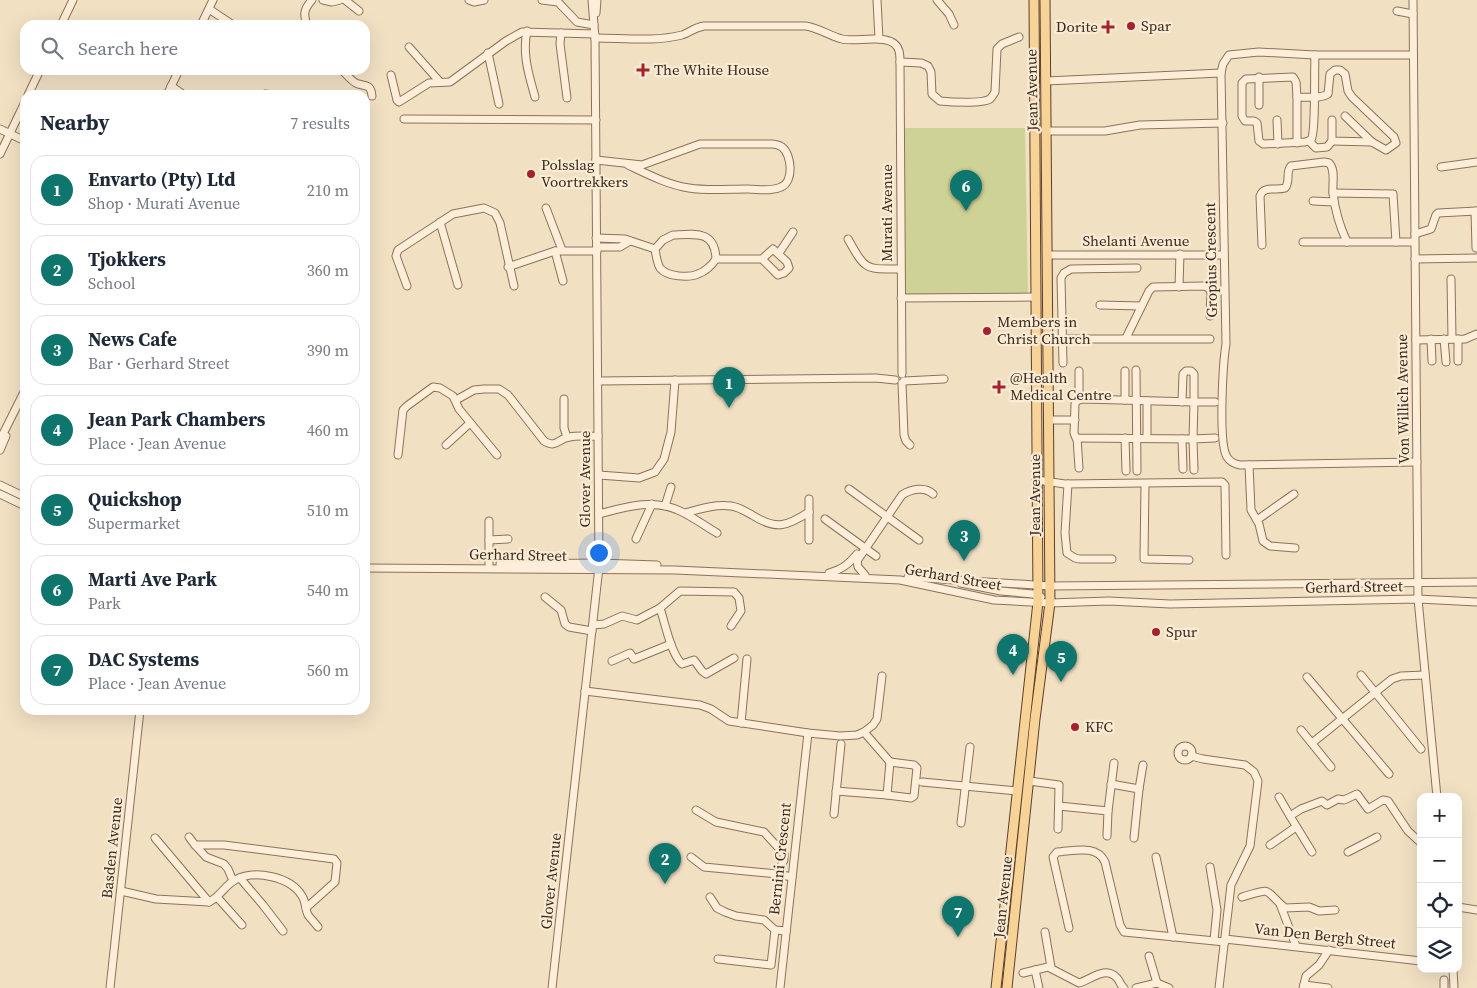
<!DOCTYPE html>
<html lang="en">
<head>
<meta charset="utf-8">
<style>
  :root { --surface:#fff; --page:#f2f2f3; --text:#1f2937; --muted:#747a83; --line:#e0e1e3; --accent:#0f766e }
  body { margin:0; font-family:"Source Serif 4",serif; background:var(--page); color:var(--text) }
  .controls { position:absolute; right:15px; bottom:15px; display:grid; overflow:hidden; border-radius:10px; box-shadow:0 5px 20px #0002 }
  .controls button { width:45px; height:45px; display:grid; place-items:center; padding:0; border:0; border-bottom:1px solid var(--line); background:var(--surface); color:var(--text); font:25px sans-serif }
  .you { position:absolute; left:598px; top:552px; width:18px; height:18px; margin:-12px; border:4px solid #fff; border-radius:50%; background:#1a73e8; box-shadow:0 0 0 8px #1a73e833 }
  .badge { display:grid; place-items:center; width:32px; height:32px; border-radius:50%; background:var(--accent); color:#fff; font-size:16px; font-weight:700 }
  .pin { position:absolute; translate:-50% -41px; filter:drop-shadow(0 1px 2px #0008) }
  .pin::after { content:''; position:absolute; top:26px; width:18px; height:15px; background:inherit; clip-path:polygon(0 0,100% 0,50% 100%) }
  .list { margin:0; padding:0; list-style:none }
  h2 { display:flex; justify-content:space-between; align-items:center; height:65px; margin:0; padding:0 20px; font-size:21px }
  h2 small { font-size:16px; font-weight:400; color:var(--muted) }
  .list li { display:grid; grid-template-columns:32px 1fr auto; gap:15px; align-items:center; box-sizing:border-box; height:70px; margin:0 10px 10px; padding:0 10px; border:1px solid var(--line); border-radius:15px }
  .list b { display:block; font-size:19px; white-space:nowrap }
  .list p { margin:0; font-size:16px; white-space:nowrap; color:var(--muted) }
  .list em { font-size:16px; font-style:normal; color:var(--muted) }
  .icon { flex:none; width:28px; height:28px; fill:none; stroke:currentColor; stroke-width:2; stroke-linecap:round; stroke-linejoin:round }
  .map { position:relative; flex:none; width:1477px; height:988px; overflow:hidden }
  .search { position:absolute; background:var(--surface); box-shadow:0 5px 20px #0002; left:20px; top:20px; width:350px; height:55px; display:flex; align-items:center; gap:12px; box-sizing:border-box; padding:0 18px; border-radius:15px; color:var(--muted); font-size:19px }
  .panel { position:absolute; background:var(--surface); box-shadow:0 5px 20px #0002; left:20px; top:90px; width:350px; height:625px; border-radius:15px }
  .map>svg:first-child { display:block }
</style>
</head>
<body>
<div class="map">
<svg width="1477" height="988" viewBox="0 0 1477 988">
  <rect width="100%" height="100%" fill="#f2e0c3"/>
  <!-- green -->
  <polygon fill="#cfd296" points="905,128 1025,128 1028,294 905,296"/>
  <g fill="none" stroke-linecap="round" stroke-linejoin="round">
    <defs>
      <g id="minor">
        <polyline points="323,0 332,2 340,0"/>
        <polyline points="345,0 359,11"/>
        <polyline points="469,0 474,2 484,0"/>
        <polyline points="542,0 558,2 577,22 594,25"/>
        <polyline points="877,0 879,39"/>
        <polyline points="937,0 949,14 954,25"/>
        <polyline points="1413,0 1418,599 1437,797"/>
        <polyline points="209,9 233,25"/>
        <polyline points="1397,11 1413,14"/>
        <polyline points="596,13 597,0"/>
        <polyline points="61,25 73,0"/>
        <polyline points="201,25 213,0"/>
        <path d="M307,25c-4,-11 -3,-16 5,-25"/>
        <path d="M527,31c-5,24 2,44 8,66"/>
        <polyline points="561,33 560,44 567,98"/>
        <path d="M595,38c28,0 60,4 87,-3 7,-2 11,-7 22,-9h102c13,2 24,10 36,13 15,4 52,-8 57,12 1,3 1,8 1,11l2,312"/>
        <polyline points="409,47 440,82"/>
        <polyline points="488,53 499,104"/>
        <path d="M1315,55c-1,14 1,78 -4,85l-6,2 -42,2 -4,-3 -2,-18 -3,-2h-9l-3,-5v-33l4,-4 47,-2 3,5 1,15c10,0 23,2 31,-3l2,-20 5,-4h5l5,4 3,17 4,6 42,40 2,6 -10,7 -14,-8 -40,-1v-21"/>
        <path d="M1413,55h-98l-56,-3 -30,3 -6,9 -2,9 5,271c-3,19 -8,99 1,113 3,5 8,7 13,8l177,-3"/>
        <path d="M900,62l21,1 7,3 3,6 1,22 8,7c10,1 42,3 50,-2 3,-3 3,-4 5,-7l2,-43 5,-5 17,-7"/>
        <path d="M342,70c4,4 10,12 16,14 9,2 13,1 14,12"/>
        <polyline points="391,75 397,100 399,102 429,83 450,82 506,41 522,32 595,34"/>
        <polyline points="1259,77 1259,105"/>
        <polyline points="1046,81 1221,73"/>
        <polyline points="171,86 184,95"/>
        <polyline points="265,94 271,95"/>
        <polyline points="28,95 40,70"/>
        <polyline points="167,95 179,70"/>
        <polyline points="1345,116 1372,142"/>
        <polyline points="404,119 596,120"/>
        <polyline points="1277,120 1278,144"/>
        <polyline points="0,129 25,141"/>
        <polyline points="1047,131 1105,131 1140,125 1223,123"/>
        <polyline points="1309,141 1316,148 1327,147 1332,141"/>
        <polyline points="1297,143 1297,97"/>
        <polyline points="0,154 25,102"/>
        <path d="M596,160l46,5 58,-21h71c4,0 8,1 11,3 10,8 12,35 -1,40 -10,5 -23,2 -34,2 -19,0 -39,2 -58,-1 -21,-3 -42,-14 -61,-23"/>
        <polyline points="1441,167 1477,162"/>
        <polyline points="1333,193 1393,194 1396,242"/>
        <polyline points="1313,201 1334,202"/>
        <polyline points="546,208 562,250"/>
        <polyline points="1475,211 1476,248"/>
        <polyline points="440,222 458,285"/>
        <polyline points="1415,234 1431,229 1436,215 1438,213 1477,211"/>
        <path d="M673,235c22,-1 42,-5 43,24 -4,6 -10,12 -18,15 -9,4 -31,3 -38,-6 -3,-5 -4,-13 -5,-19l8,-9z"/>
        <polyline points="596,238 625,239 655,249"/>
        <path d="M848,239c18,32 17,30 52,30"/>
        <polyline points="1303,242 1414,242"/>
        <path d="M1262,245l-2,-49c4,-11 16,-5 25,-8 6,-6 0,-16 6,-22l33,-4 5,1c7,7 3,21 4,30 2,18 7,34 14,49"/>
        <polyline points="597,247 620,247 630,241"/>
        <polyline points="555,251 563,281"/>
        <polyline points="779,253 793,232"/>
        <polyline points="1048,255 1224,255"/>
        <polyline points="716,259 762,259 778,275 784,273 789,268 787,262 773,249 762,259"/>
        <polyline points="1415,259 1477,258"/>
        <polyline points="508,267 555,251 597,251"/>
        <polyline points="1451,279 1452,338"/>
        <polyline points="407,286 396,256 398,250 453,214 484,208 495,213 500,223 514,286"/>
        <polyline points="1179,287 1180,254"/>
        <polyline points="901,298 1036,297"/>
        <polyline points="1100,305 1141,306"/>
        <polyline points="1126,338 1149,291 1153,287 1204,286 1209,288 1211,293 1210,316"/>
        <polyline points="1063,339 1210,339"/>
        <polyline points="1431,339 1432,361"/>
        <polyline points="1444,339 1446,362"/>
        <polyline points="1458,339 1458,361"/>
        <polyline points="1416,340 1465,339 1477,334"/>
        <polyline points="1063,363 1061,278 1064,273 1071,269 1137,268"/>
        <polyline points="1136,370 1137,471"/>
        <polyline points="1079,371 1079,400"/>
        <polyline points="1125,371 1125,400"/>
        <polyline points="598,381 876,378 895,380"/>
        <polyline points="904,381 944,379"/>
        <polyline points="902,383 904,435 906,441 910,445"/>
        <polyline points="564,399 564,428 567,437"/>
        <polygon points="1083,399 1194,402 1193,439 1076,438 1074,433 1075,404 1077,400"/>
        <path d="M456,400l18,-10 10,-1h15l9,6 36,46c13,8 14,-3 26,-4 9,-2 19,0 28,-1"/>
        <polyline points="1182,402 1183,374 1186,371 1191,371 1194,374 1194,402 1215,402"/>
        <polyline points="1049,420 1075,420"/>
        <polyline points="1077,438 1079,468"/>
        <polyline points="1125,438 1126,471"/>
        <polyline points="1147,438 1147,401"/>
        <polyline points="1182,439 1183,469"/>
        <polyline points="0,440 25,390"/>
        <polyline points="446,445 470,423"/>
        <polyline points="0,450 6,436"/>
        <polyline points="398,455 403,410 407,406 433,387 440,388 453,396 459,409 497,455"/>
        <polyline points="1249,465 1251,510 1259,524 1263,541 1270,546 1295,548"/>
        <polyline points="1194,470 1193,439 1215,438"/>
        <polyline points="599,475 639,478 655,472 664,459 671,432 675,380"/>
        <polyline points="1037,480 1065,484 1222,482 1225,485 1226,555"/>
        <polyline points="1068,484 1065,533 1067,553 1075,558 1079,559 1112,559"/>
        <polyline points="1145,484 1144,559 1189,560"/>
        <polyline points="0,485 25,497"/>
        <polyline points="849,489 919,540"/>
        <polyline points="0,494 25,506"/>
        <polyline points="809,499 809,540"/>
        <polyline points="665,506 671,487"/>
        <path d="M685,513c15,-4 30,-9 46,-7 8,1 14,5 21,9 24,15 34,12 57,-3"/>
        <path d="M599,514c26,-7 55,-16 81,-3 13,6 25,15 37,22"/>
        <polyline points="825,519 876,556"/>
        <polyline points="1257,520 1294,494"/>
        <polyline points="636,539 652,504"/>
        <polyline points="489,540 508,539"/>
        <path d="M857,561l45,-66c9,-6 23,-9 31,-1"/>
        <polyline points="857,561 858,567 865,575"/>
        <polyline points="489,564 489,521"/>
        <polyline points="500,564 599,563 657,565"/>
        <polyline points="365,568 675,570 900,580 994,600 1050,603 1109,601 1170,604 1418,599 1477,602"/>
        <path d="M829,573c13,-4 19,-8 28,-19"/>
        <polyline points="908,577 1050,586 1477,582"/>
        <polyline points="961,583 1001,591 1033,594 1041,597"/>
        <polyline points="545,597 561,610 565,624 569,627 592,631"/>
        <polyline points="660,608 680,591 734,592 739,598 741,611 731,626"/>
        <path d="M593,625l11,-1 18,-8 15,4 23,-12c5,15 11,46 22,56l12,-4 8,11 4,3 28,-16"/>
        <polyline points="612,661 630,653 634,659 671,644"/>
        <polyline points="1361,675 1421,749"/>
        <polyline points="1307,677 1389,774"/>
        <polyline points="585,691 700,705 711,709 729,721 808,733 840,736 857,735 864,732 873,725 877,719 882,676"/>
        <polyline points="741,723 747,659"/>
        <polyline points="1301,730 1331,767"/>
        <polyline points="864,732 890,762 914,765 917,768 914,796 911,798 887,795"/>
        <polyline points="1312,743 1392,679 1401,676 1425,675"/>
        <circle cx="1185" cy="753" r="7"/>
        <polyline points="1191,756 1203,759 1245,765 1254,772 1258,781 1250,846 1231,885 1219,988"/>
        <polyline points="1029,781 1059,785 1058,829"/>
        <polyline points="922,782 1017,791"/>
        <polyline points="1111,784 1139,789 1134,838"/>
        <polyline points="1139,789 1143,765"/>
        <polyline points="836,791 887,795 890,762"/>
        <polyline points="1279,797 1290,816"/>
        <polyline points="1059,806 1108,811 1107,836"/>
        <polyline points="696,810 716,822 764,832 784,854 784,860 777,874"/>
        <polyline points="1108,811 1114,763"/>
        <polyline points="834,814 841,744"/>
        <polyline points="961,823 970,747"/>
        <polyline points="189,837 195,845"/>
        <polyline points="155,838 209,902"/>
        <polyline points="1270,845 1296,827"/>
        <polyline points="1312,852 1290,816 1301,809 1322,801 1327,805 1338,799 1344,800 1357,794 1368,809 1383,800 1388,801 1408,831 1421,843"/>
        <polyline points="1348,852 1377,837"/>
        <polyline points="691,857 704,867 777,874 792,877"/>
        <polyline points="1156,857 1173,937"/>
        <polyline points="1210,867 1217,910 1214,940"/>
        <polyline points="240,878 263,905 283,931"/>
        <polyline points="233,881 228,869 224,864 206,857 195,845 224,845 334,859 337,863 335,882 306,908"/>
        <path d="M121,891l35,8 53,3c11,-5 16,-17 26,-22 20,-11 56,-3 67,16 4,6 3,13 6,19 3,4 7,8 10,12"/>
        <polyline points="217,897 242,925"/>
        <polyline points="710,897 717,908 725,912 736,916 764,920 775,930 786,931"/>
        <path d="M1242,897c32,-9 20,-9 43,11l24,-1 10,4 16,-1"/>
        <polyline points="1280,904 1296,946"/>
        <polyline points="1458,907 1477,910"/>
        <path d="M1069,928l-16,-71 4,-5c17,-1 40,-8 48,10l15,63 4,7 101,10"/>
        <polyline points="1045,932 1051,967"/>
        <polyline points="1225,939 1421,961"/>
        <polyline points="1149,956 1157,983"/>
        <polyline points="718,959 771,965 775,930"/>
        <polyline points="1453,969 1454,988"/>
        <polyline points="1035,970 1039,988"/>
        <path d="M1023,973l25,-6 31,16c12,-3 26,-18 38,-5 3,3 3,7 7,10"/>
        <polyline points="1444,980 1444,988"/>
        <polyline points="1304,985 1328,988"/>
        <polyline points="110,988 140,710"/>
        <polyline points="552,988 599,567 595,38 592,0"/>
        <polyline points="780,988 808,733"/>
        <polyline points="1136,988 1157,983 1169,988"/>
        <polyline points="1303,988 1306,976 1319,965 1329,950"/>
      </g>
      <g id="major">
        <polyline points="996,988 1038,602 1034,0"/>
        <polyline points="1007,988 1035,719 1050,603 1045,0"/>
      </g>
    </defs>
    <!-- minor casing -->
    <use href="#minor" stroke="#8e7158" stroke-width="9"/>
    <!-- major casing -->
    <use href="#major" stroke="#5c3f2c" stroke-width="11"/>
    <!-- minor -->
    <use href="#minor" stroke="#fceed8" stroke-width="7"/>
    <!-- major -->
    <use href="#major" stroke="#f8d398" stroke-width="9"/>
  </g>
  <!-- markers -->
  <g fill="#a3222d" stroke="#f9ebd4" stroke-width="2">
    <circle cx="1131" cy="26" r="5"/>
    <path d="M1105.5 19.5h5v5h5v5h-5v5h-5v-5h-5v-5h5z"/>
    <path d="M640.5 62.5h5v5h5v5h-5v5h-5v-5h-5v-5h5z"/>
    <circle cx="531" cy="174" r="5"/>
    <circle cx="987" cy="331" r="5"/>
    <path d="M996.5 379.5h5v5h5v5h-5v5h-5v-5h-5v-5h5z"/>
    <circle cx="1156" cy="632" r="5"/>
    <circle cx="1075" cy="727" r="5"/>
  </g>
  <g text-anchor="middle" stroke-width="4.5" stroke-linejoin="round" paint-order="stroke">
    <!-- poi labels -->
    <g font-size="15" fill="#3d2a1d" stroke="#f9ebd4" text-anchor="start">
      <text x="1141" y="31">Spar</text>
      <text x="1098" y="32" text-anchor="end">Dorite</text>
      <text x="654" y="75">The White House</text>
      <text x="541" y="170">Polsslag<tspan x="541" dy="17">Voortrekkers</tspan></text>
      <text x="997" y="327">Members in<tspan x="997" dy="17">Christ Church</tspan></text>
      <text x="1010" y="383">@Health<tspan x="1010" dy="17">Medical Centre</tspan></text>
      <text x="1166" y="637">Spur</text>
      <text x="1085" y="732">KFC</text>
    </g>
    <!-- street labels -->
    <g font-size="15" fill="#3d2a1d" stroke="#f9ebd4">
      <text transform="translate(1032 90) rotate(-91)" y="5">Jean Avenue</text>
      <text transform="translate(887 213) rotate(-90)" y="5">Murati Avenue</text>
      <text x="1136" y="246">Shelanti Avenue</text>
      <text transform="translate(1211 260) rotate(-91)" y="5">Gropius Crescent</text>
      <text transform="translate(1403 399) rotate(-91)" y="5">Von Willich Avenue</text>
      <text transform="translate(585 479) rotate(-90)" y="5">Glover Avenue</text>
      <text transform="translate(1035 495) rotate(-90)" y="5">Jean Avenue</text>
      <text transform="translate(518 555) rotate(1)" y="5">Gerhard Street</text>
      <text transform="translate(953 577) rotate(10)" y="5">Gerhard Street</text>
      <text transform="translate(1354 587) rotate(-1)" y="5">Gerhard Street</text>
      <text transform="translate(112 848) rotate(-84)" y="5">Basden Avenue</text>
      <text transform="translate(780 859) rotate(-84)" y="5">Bernini Crescent</text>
      <text transform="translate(551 881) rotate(-84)" y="5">Glover Avenue</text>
      <text transform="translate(1003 897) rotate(-84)" y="5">Jean Avenue</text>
      <text transform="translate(1325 936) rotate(6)" y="5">Van Den Bergh Street</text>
    </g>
  </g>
</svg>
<div class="controls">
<button>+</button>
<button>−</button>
<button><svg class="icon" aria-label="locate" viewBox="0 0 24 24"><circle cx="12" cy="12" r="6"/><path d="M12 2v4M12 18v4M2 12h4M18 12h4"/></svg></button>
<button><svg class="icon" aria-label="layers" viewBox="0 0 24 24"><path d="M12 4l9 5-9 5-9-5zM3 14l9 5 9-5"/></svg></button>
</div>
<div class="you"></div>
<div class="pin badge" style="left:729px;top:408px">1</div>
<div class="pin badge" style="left:665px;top:884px">2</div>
<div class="pin badge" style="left:964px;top:561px">3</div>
<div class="pin badge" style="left:1013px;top:675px">4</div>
<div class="pin badge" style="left:1061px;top:682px">5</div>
<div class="pin badge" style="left:966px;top:211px">6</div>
<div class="pin badge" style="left:958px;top:937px">7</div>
<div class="search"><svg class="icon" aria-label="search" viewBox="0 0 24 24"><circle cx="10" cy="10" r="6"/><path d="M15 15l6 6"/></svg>Search here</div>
<section class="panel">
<h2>Nearby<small>7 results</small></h2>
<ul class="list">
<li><span class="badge">1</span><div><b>Envarto (Pty) Ltd</b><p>Shop · Murati Avenue</p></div><em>210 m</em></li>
<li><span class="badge">2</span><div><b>Tjokkers</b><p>School</p></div><em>360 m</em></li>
<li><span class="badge">3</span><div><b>News Cafe</b><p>Bar · Gerhard Street</p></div><em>390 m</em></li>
<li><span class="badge">4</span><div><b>Jean Park Chambers</b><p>Place · Jean Avenue</p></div><em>460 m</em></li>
<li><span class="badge">5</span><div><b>Quickshop</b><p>Supermarket</p></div><em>510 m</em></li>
<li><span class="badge">6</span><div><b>Marti Ave Park</b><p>Park</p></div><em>540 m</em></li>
<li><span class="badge">7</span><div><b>DAC Systems</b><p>Place · Jean Avenue</p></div><em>560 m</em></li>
</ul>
</section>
</div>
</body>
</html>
